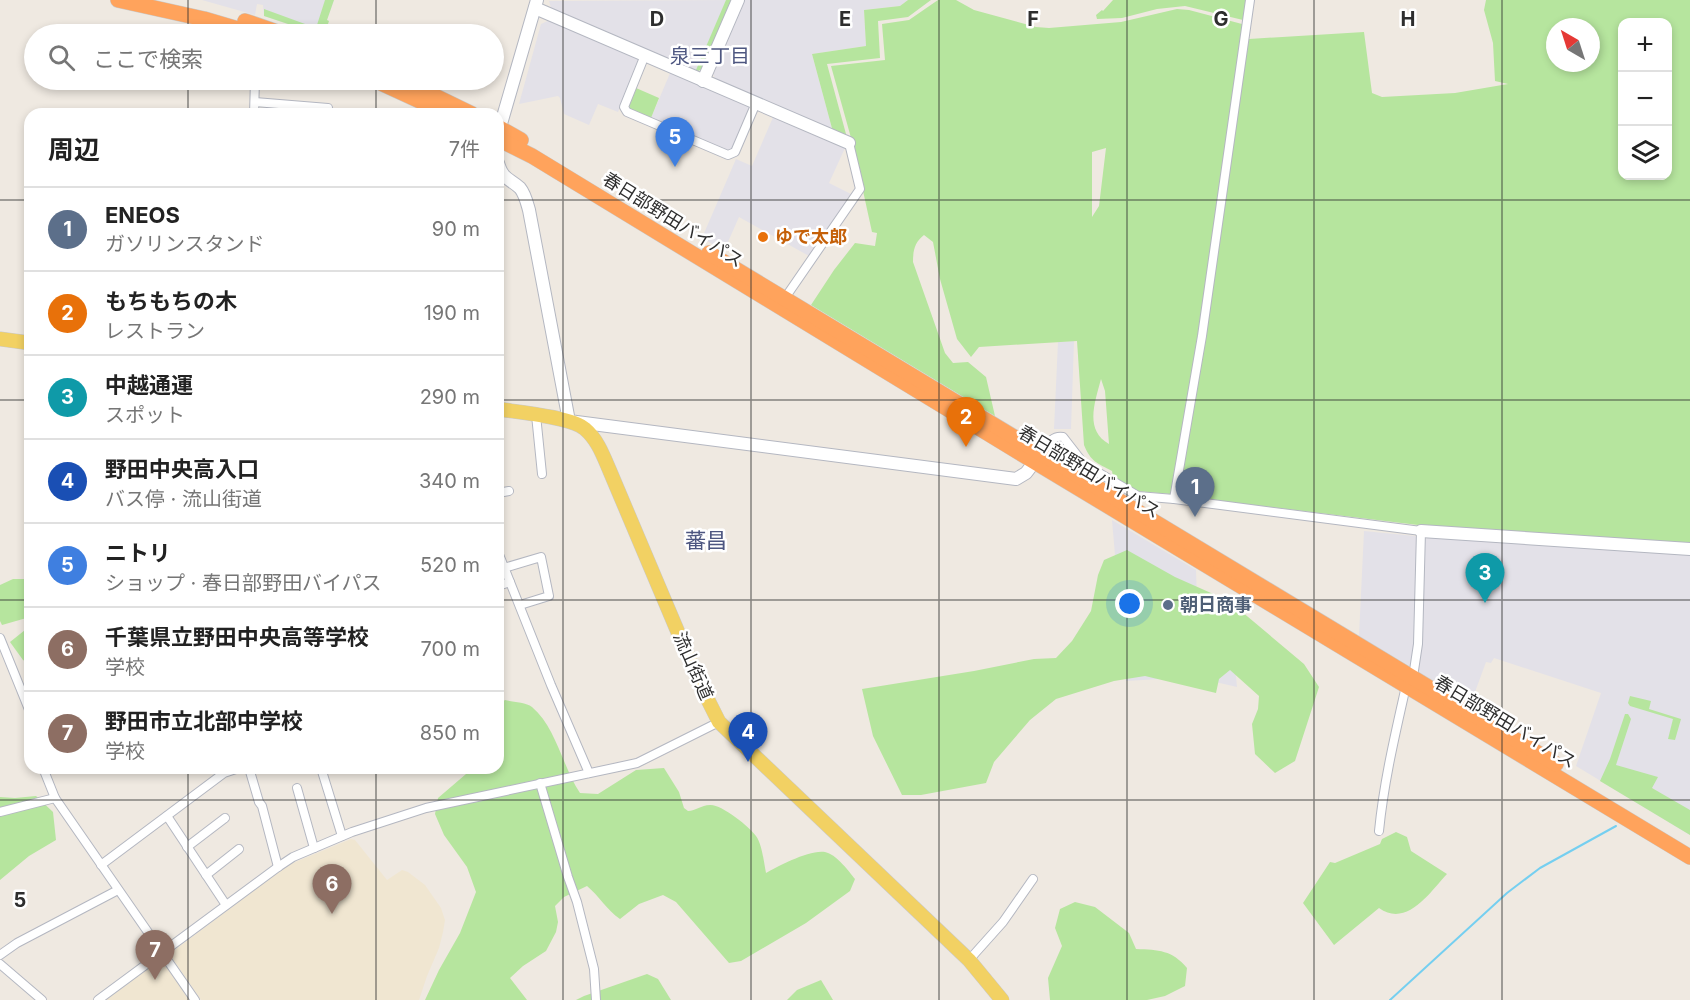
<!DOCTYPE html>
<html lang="ja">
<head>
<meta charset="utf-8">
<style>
  :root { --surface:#fff; --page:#f2f2f2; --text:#222; --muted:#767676; --line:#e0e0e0; --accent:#4264fb }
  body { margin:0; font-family:Inter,"Noto Sans JP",sans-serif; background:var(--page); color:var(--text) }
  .controls { position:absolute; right:18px; top:18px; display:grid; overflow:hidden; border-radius:12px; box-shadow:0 3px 9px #0003 }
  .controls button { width:54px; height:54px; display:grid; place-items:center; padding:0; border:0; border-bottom:2px solid var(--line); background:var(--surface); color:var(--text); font:30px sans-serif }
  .compass { position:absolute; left:1546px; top:18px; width:54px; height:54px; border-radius:50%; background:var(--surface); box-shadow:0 3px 9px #0003; rotate:321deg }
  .you { position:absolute; left:1130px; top:604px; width:21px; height:21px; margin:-15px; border:4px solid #fff; border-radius:50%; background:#1a73e8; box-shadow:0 0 0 9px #1a73e833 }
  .badge { display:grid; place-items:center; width:39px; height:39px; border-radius:50%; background:var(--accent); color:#fff; font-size:20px; font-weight:700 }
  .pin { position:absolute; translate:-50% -50px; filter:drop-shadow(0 2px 3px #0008) }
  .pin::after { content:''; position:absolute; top:32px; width:21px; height:18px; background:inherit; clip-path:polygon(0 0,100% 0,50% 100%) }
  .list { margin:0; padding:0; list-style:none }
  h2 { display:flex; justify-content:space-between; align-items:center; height:78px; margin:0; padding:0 24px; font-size:26px }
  h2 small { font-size:20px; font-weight:400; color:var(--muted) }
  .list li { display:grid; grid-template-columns:39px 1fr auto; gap:18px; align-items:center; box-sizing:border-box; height:84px; padding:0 24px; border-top:2px solid var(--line) }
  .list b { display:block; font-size:22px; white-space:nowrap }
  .list p { margin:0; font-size:20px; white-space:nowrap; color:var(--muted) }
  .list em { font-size:20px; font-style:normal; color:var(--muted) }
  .icon { flex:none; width:33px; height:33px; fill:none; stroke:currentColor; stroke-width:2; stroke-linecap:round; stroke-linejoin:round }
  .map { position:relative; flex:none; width:1690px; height:1000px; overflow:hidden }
  .search { position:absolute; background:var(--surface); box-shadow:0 3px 9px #0003; left:24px; top:24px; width:480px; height:66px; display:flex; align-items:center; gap:15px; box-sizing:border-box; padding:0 21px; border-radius:33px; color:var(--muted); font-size:22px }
  .panel { position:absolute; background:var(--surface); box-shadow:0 3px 9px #0003; left:24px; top:108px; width:480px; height:666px; border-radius:18px }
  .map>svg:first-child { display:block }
</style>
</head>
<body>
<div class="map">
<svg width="1690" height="1000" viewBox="0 0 1690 1000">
  <rect width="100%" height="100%" fill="#efe9e1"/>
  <!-- industrial -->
  <g fill="#e3e1e8">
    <polygon points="202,0 334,0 322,34 318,34 264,16 263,5 257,4 255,15"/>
    <polygon points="733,0 698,71 552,11 549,1"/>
    <polygon points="743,0 908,0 900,6 864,10 866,46 812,54 833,132 715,79 713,73"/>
    <polygon points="550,20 637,57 639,61 618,112 598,104 589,125 564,114 560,98 558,96 519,104 541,24"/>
    <polygon points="671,71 749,105 749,109 733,150 728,151 651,118"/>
    <polygon points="774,115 845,148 829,183 851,194 809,256 739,217 724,251 702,238 736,159 752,166"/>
    <polygon points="1074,341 1071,429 1054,429 1058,342"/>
    <polygon points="1112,520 1196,570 1199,661 1235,667 1237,687 1194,677 1126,681"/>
    <polygon points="1364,531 1415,536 1417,539 1414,645 1410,666 1359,636"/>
    <polygon points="1428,537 1690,553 1690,835 1576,766 1601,693 1494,658 1491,663 1486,662 1471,703 1416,670 1422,625 1424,541"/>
  </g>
  <!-- education -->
  <g fill="#f0e6d1">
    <polygon points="351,839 355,840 387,880 402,870 408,872 425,885 441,908 445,920 443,932 439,948 427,976 419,1000 201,1000 172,958 172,952 288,865"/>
    <polygon points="159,961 164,961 191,1000 106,1000"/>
  </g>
  <!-- green -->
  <g fill="#b6e59e" fill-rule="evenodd">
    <polygon points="325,0 334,0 327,20 329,21 325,33 327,34 318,34 264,16 264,9 316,28"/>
    <polygon points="726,0 733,0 705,68 698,71 696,70"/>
    <polygon points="908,0 931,0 908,17 878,21 880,58 827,64 846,134 843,135 833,132 812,54 866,46 864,10 900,6"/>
    <path d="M938,0h18l18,10 62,17 13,1 72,-6 56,-13 12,1 53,14 2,2 -8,96 13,-83 115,-7 8,61 10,4 73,-4 53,-9 -13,-3 -2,-38 -9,-33 2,-10h204v545l-272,-20 -238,-29 -2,-2 -6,-1 -2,1 -33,-3 -24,-14 -1,-6c-15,-8 -21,-9 -28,-26l-7,-104 -98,6 -8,10 -14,-18 -17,-60 -7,-37 -9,-7c-9,7 -11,15 -11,27l32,91 8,10 15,-1 18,15 9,39 -184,-111 23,-35 21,-27 20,3 2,-13 -5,-1 -19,-87 -22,-79 54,-6 -3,-36 27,-4zM1622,22h46v154h-46zM1555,27h36v36h-36zM1106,148l-7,58 -7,11v-65zM1101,379l4,12 4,53c-25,-14 -14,-42 -8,-65z"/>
    <polygon points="1113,0 1247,0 1243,20 1185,6 1157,9 1122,18 1097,19 1096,15 1102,10 1103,11"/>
    <polygon points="636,88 659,98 651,118 630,109 629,105"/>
    <polygon points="1127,550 1175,577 1229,601 1304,664 1319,687 1295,761 1275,773 1255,754 1252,724 1258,709 1259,696 1230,670 1219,679 1216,693 1145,676 1114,681 1056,699 1030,720 994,762 986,783 921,795 902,795 873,736 862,689 974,671 1034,659 1056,658 1072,641 1091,611 1098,575 1104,560"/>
    <polygon points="13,579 30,579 30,617 2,625 0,621 0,585"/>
    <polygon points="30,626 30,664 23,660 10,642"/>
    <polygon points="1630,696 1651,701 1649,709 1681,719 1675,740 1668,739 1673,719 1630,706 1628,703"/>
    <path d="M505,700c7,2 21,2 27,7 24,20 31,61 48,86l18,1 38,-24 28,-2 15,24 5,16 4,3c8,0 13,-6 22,-6 11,-1 40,22 46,31 6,8 8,27 10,37 13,-7 48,-26 62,-20 9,3 21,18 27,26l-5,12 -44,32 -65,38 -12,2 -53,-61 -13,-7 -24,9 -19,15c-13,-9 -21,-23 -33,-33l-23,11 -9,9 3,16 -2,10 -10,19 -23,15 -13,12 17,22h-102l14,-30 21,-37 16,-41 -9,-25 -23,-32 -9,-21 3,-16 35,-30h25v-63z"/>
    <polygon points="1625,714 1628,714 1631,719 1616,765 1658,777 1652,788 1690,810 1690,835 1600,781 1610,759"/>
    <polygon points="36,796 53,812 56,840 29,856 0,880 0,797 15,798"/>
    <path d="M1396,832l11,5 4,14 36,23c-17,18 -40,54 -68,34l-45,37 -31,-42 27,-41 5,1 45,-19 2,-5z"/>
    <path d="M1075,902l20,5 34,26 7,16c23,1 36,1 51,19l-2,18 -20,10 -18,4h-97l-2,-22 14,-32 -7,-18 5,-19z"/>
    <polygon points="647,974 658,979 671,1000 576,1000 584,996"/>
    <polygon points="821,980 833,1000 787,1000 797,990"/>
  </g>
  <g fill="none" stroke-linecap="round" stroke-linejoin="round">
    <!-- stream -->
    <polyline stroke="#75cff0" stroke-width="2" points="1390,1000 1507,893 1540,868 1616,826"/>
    <defs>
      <g id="street">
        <polyline points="645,55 624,107 627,112 728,155 735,152 756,103"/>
        <polyline points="255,102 328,108 327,114"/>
        <polyline points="254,114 255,80"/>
        <polyline points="785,298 860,189 849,143"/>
        <polyline points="536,415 542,474"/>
        <path d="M1041,453c6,-8 11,-18 22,-16l21,27 54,32 36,3 247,32 -3,113 -5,33"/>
        <polyline points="498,493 509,491"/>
        <polyline points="1174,499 1202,336 1250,0"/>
        <polyline points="498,552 551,685 589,773"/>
        <polyline points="504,568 541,557 549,596 520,605"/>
        <polyline points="498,586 510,582"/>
        <polyline points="0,638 30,712"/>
        <polyline points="43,768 55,798 195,1000"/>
        <polyline points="249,768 259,802 262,806 278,867"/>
        <polyline points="321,768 342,836"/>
        <polyline points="540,783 568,877 577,902 594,969 596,1000"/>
        <polyline points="297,788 314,848"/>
        <polyline points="0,812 55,798"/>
        <polyline points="167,816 226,905"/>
        <path d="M1379,831c5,-50 16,-96 27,-145"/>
        <polyline points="187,847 225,818"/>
        <polyline points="101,865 224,773 239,768"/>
        <polyline points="206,875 239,849"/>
        <polyline points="0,955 17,943 118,890"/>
        <polyline points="969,960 1003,922 1033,879"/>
        <polyline points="0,964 42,1000"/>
        <polyline points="98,1000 278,867 293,857 352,832 426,808 637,763 719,722"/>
      </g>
      <g id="secondary">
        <polyline points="535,8 849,143"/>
        <polyline points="703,81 738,0"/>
        <polyline points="498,134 537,0"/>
        <path d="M498,163c5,17 11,15 22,25 5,6 7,15 9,22l40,211 447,58 10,-6 13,-17"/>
        <polyline points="1421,531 1690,549"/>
      </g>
      <g id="primary">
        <polyline points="0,339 30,343"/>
        <path d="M498,409c19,3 74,8 87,20 12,10 18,26 24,40l90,213 20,40 250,238 33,40"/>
      </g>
      <g id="highway">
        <polyline points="118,0 204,19 255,34"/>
        <polyline points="245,21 283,34"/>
        <polyline points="374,80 448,114"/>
        <polyline points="402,80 472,114"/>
        <polyline points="498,127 521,140"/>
        <polyline points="498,139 532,156 1020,453 1690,857"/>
        <polyline points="709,253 1556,764"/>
      </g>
    </defs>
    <!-- street casing -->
    <use href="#street" stroke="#b4b7c1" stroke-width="10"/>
    <!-- secondary casing -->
    <use href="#secondary" stroke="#b4b7c1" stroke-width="14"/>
    <!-- primary casing -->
    <use href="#primary" stroke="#c9c9c9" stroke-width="15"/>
    <!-- highway casing -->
    <use href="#highway" stroke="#c9c9c9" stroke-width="16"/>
    <!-- street -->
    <use href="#street" stroke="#fff" stroke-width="8"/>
    <!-- secondary -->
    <use href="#secondary" stroke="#fff" stroke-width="12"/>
    <!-- primary -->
    <use href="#primary" stroke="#f2d163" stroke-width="14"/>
    <!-- highway -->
    <use href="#highway" stroke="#ffa35c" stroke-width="15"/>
  </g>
  <!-- grid -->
  <path fill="none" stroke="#2e2e2e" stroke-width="1.5" stroke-opacity="0.55" d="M188,0v34M376,0v34M563,0v1000M751,0v1000M939,0v1000M1127,0v1000M1314,0v1000M1502,0v1000M188,80v34M376,80v34M0,200h30M498,200h1192M0,400h30M498,400h1192M0,600h30M498,600h1192M188,768v232M376,768v232M0,800h1690"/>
  <!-- markers -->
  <circle fill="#e8710a" stroke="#fff" stroke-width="2" cx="763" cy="237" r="6"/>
  <circle fill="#5c6f8a" stroke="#fff" stroke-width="2" cx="1168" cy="605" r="6"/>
  <g text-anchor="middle" stroke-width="5" stroke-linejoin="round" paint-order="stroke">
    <!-- street labels -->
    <g font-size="18" fill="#2e2e2e" stroke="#fff">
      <text transform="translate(673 220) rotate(32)" y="6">春日部野田バイパス</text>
      <text transform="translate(1089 472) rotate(31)" y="6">春日部野田バイパス</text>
      <text transform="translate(693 666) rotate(66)" y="6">流山街道</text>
      <text transform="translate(1505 722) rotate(31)" y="6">春日部野田バイパス</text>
    </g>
    <!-- food labels -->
    <g font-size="18" font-weight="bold" fill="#c56008" stroke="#fff" text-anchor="start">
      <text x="775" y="243">ゆで太郎</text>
    </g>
    <!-- service labels -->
    <g font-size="18" font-weight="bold" fill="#4e5e75" stroke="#fff" text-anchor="start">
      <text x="1180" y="611">朝日商事</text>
    </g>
    <!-- neighbourhood labels -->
    <g font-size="20" fill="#4d5680" stroke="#fff">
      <text x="710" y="63">泉三丁目</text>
    </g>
    <!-- quarter labels -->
    <g font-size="21" fill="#4d5680" stroke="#fff">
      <text x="706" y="548">蕃昌</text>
    </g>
  </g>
  <g font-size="20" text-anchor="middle" font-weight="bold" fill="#2e2e2e" stroke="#fff" stroke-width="5" stroke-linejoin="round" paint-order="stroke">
    <text x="657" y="26">D</text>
    <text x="845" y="26">E</text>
    <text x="1033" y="26">F</text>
    <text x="1221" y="26">G</text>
    <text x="1408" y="26">H</text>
    <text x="20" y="907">5</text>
  </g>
</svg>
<div class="controls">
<button>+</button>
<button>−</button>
<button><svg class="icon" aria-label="layers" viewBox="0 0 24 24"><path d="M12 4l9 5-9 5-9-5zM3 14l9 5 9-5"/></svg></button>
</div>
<svg class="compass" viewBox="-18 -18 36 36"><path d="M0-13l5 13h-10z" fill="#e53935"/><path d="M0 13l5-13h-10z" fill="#767676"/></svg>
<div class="you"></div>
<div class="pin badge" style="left:1195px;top:517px;background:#5c6f8a">1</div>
<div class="pin badge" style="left:966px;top:447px;background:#e8710a">2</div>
<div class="pin badge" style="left:1485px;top:603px;background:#0f9aa8">3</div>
<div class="pin badge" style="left:748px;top:762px;background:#1a4fb4">4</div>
<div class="pin badge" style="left:675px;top:167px;background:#3f7fe0">5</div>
<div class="pin badge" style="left:332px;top:914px;background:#8d6e63">6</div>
<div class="pin badge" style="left:155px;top:980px;background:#8d6e63">7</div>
<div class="search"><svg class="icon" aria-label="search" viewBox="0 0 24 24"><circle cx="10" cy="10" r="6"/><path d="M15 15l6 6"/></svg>ここで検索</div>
<section class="panel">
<h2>周辺<small>7件</small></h2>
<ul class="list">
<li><span class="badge" style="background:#5c6f8a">1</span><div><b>ENEOS</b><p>ガソリンスタンド</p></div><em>90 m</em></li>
<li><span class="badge" style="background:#e8710a">2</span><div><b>もちもちの木</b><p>レストラン</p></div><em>190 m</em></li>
<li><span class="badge" style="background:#0f9aa8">3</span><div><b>中越通運</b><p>スポット</p></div><em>290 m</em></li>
<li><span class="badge" style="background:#1a4fb4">4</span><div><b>野田中央高入口</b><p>バス停 · 流山街道</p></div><em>340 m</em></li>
<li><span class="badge" style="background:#3f7fe0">5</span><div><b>ニトリ</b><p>ショップ · 春日部野田バイパス</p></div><em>520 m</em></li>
<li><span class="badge" style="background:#8d6e63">6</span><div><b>千葉県立野田中央高等学校</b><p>学校</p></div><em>700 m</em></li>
<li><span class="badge" style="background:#8d6e63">7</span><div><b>野田市立北部中学校</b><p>学校</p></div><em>850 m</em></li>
</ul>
</section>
</div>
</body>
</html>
